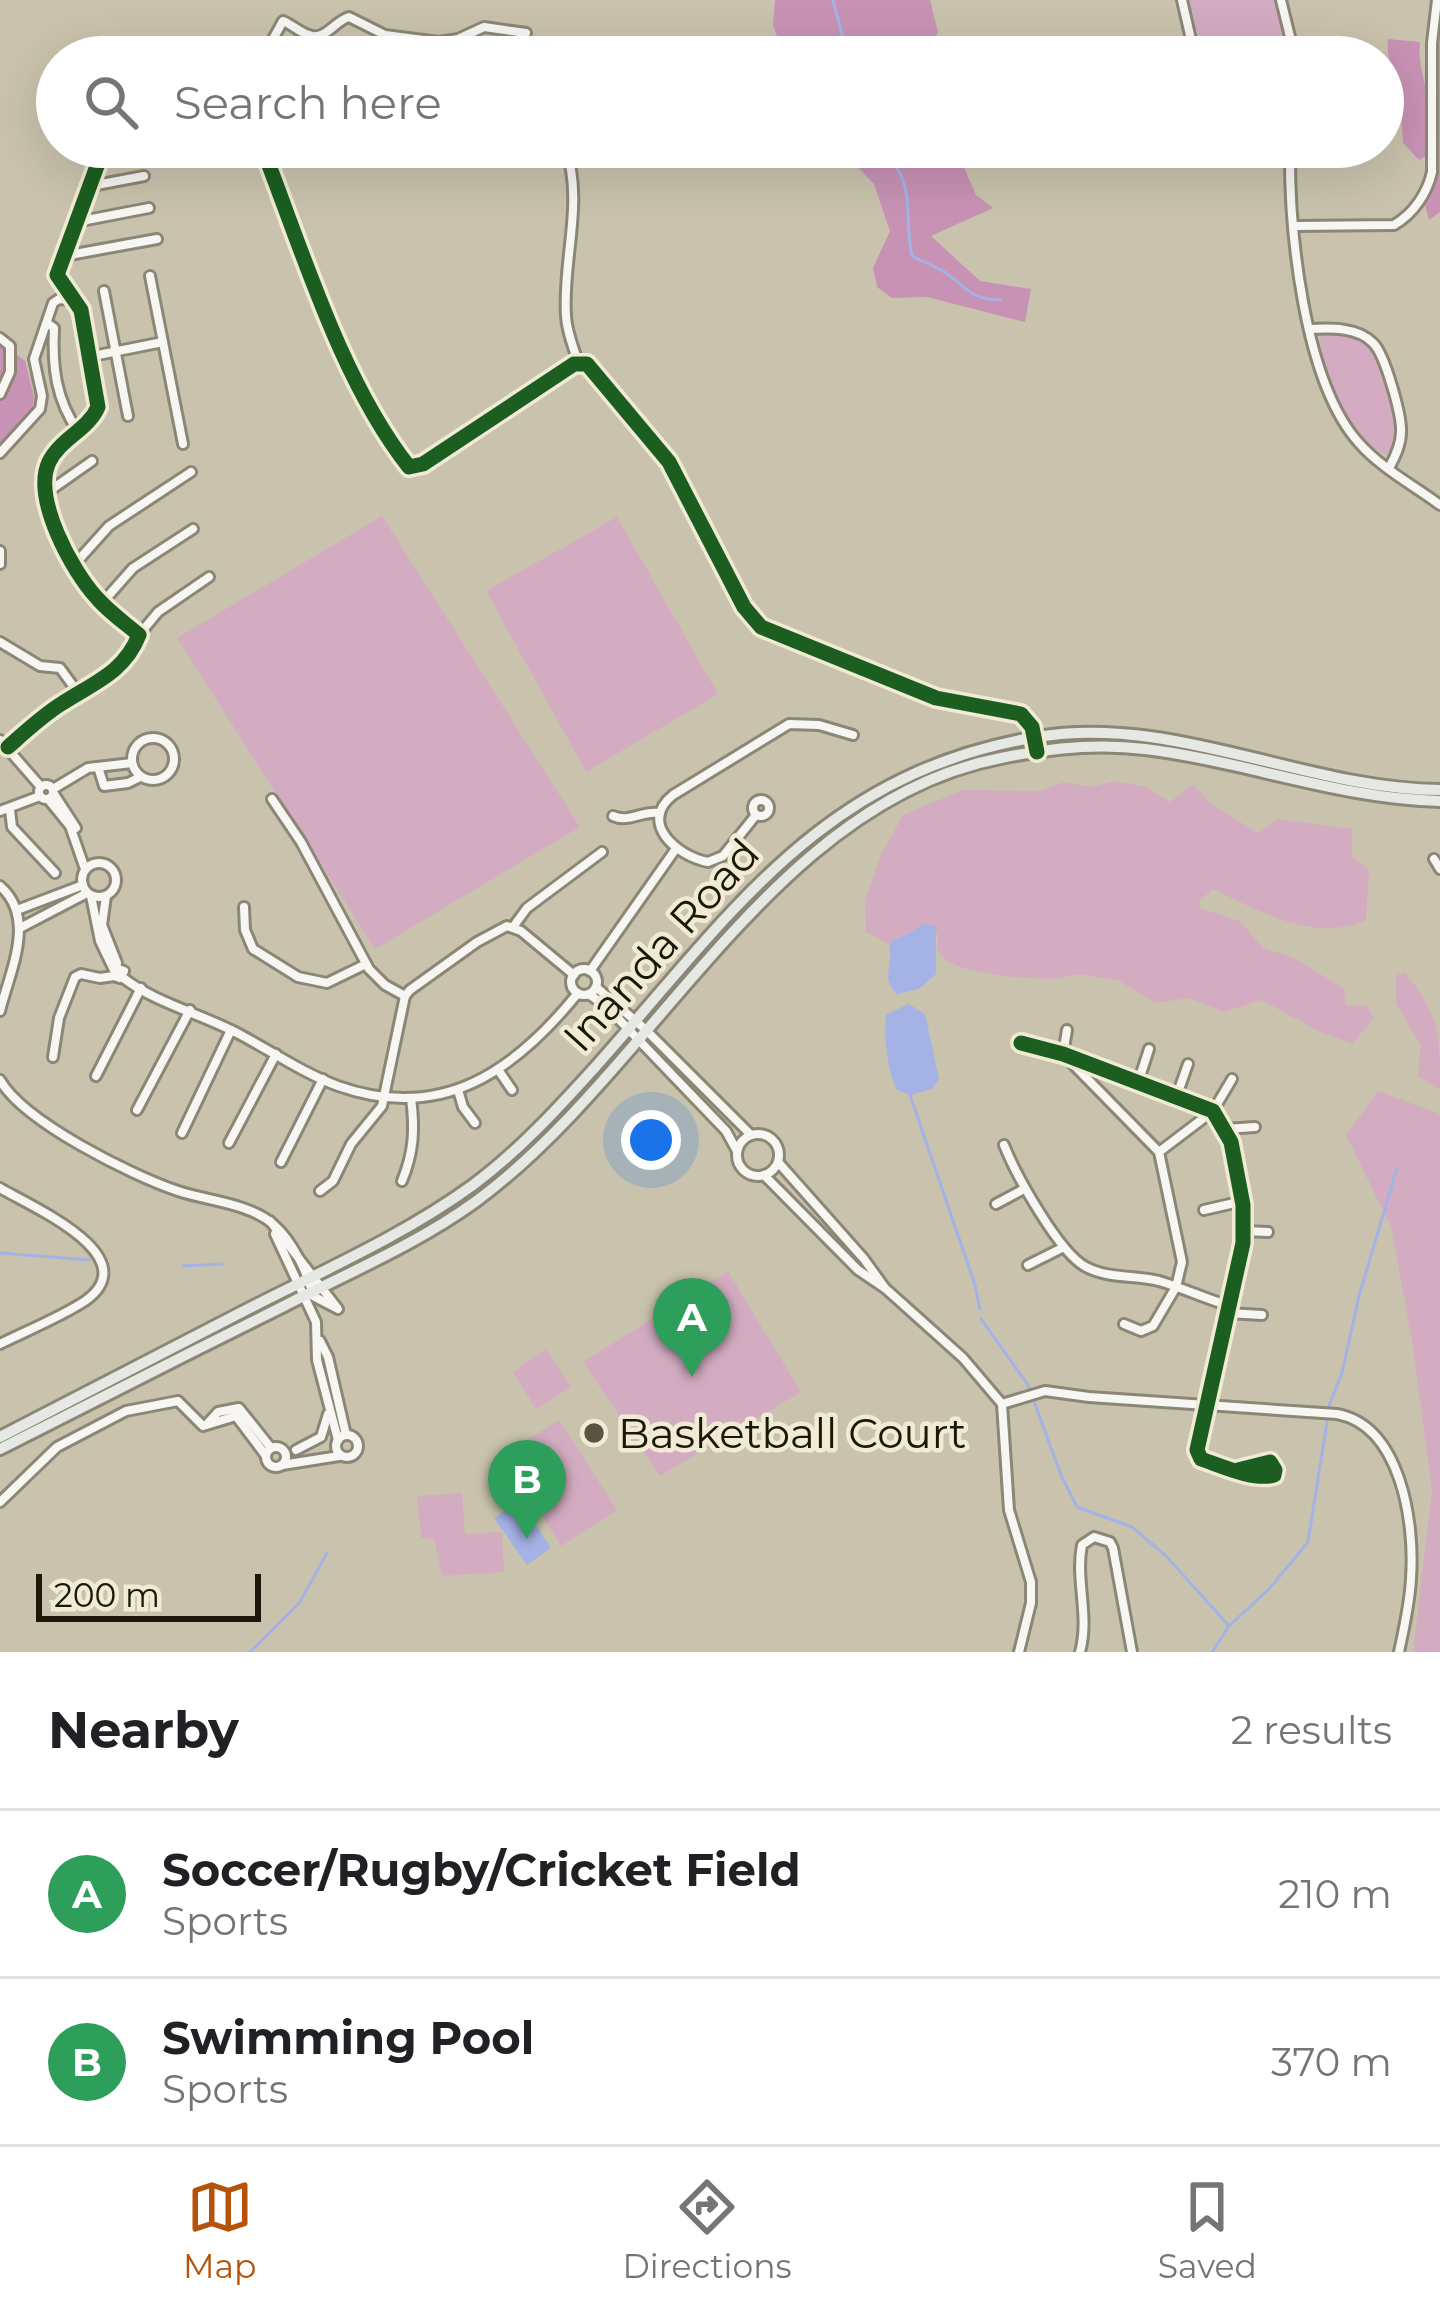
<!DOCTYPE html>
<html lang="en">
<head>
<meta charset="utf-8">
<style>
  :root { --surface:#fff; --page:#f2f2f2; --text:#202124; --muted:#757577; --line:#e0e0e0; --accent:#b45309 }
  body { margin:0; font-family:Montserrat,sans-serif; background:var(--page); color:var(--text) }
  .scale { position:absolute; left:36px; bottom:30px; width:225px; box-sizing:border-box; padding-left:12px; border:6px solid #1c1808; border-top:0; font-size:33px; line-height:42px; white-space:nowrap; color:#1c1808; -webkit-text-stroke:9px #f1ead5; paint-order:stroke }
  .you { position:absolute; left:651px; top:1140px; width:42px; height:42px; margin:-30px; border:9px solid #fff; border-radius:50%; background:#1a73e8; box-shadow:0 0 0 18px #1a73e833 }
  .badge { display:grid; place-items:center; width:78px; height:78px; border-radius:50%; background:var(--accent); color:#fff; font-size:39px; font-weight:700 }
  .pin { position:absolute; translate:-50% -99px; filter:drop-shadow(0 3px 6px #0008) }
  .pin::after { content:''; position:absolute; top:63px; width:42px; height:36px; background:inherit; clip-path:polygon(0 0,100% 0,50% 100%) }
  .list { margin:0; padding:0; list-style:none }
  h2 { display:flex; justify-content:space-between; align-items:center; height:156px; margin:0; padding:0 48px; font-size:51px }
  h2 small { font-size:39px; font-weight:400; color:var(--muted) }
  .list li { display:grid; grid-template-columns:78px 1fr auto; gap:36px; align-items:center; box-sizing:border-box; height:168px; padding:0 48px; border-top:3px solid var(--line) }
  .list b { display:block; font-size:45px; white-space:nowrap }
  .list p { margin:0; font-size:39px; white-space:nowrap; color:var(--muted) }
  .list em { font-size:39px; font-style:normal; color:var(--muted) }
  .icon { flex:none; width:66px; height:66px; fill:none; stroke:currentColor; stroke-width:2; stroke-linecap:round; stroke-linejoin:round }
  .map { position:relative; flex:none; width:1440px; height:1652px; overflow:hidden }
  .search { position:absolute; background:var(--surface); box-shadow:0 12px 48px #0002; left:36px; right:36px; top:36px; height:132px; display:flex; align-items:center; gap:30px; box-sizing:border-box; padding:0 42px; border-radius:66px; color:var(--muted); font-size:45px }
  .sheet { height:492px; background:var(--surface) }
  nav { display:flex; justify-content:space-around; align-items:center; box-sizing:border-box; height:168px; border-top:3px solid var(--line); background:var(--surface); font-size:33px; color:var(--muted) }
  nav a { display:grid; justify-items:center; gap:6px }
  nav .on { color:var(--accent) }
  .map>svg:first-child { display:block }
</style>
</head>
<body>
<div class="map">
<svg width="1440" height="1652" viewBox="0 0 1440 1652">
  <rect width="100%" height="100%" fill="#c9c3ad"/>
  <!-- green -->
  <g fill="#d4acc1">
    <polygon points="1186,0 1275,0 1288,57 1196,57"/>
    <polygon points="1319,328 1375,344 1401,429 1386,455 1354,438 1325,379"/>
    <polygon points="382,516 580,827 375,949 177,638"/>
    <polygon points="617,517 718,694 586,772 486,591"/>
    <path d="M1115,781l32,6 23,15 24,-18 14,18 50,31 20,-14 74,10v27l17,14 -3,50c-52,23 -105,-8 -153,-31l-14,12 1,7 40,13 23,27 32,10 49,31 2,17 20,-1 8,13 -22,26 -34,-13 -56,-31 -38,12 -35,-14 -34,5 -36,-22 -40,-7 -24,5 -46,-2 -47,-9 -15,-7 -10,-11 1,-15 -14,-11c-12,11 -29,12 -35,20l-23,-12 -1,-30 15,-45 23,-42 60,-25 77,1 24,-9 27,5z"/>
    <path d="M1405,973c35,41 35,64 35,117l-22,-14 3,-31 -25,-41v-29z"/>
    <polygon points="1378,1091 1440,1114 1440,1652 1413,1652 1432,1491 1412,1340 1391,1227 1346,1135"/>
    <polygon points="728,1271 801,1392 660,1476 583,1362"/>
    <polygon points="546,1349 571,1387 536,1409 513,1372"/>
    <polygon points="559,1420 617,1510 561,1546 503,1455"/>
    <polygon points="462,1493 465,1534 502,1532 504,1572 442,1576 434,1539 421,1538 417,1496"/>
  </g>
  <!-- forest -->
  <g fill="#c892b5">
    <polygon points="775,0 930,0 938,32 926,53 928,57 784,57 773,24"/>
    <polygon points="1440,0 1440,212 1429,220 1424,201 1436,175 1432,43"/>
    <path d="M1388,39l32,3c-3,28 10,48 10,76 0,15 -6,21 -2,37l-9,5 -16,-17 -3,-43 -7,-10c1,-19 -7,-32 -5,-51z"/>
    <polygon points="838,147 955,147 976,195 993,208 931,236 980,281 1031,289 1025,322 927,297 892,298 877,287 873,268 890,231 874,184"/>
    <polygon points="0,341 25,361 34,397 32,412 0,444"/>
  </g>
  <!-- water -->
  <g fill="#a5b2e6">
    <path d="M924,923l12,3v48l-17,15 -22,5c-17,-16 -3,-30 -8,-50 6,-7 23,-9 35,-21z"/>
    <path d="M908,1004l17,10 14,65 -7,10 -22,6 -13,-5c-10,-20 -13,-52 -11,-75z"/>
    <polygon points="520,1501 551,1548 527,1565 494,1518"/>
  </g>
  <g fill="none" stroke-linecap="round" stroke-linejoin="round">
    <!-- stream -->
    <g stroke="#a5b2e6" stroke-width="3">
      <polyline points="833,0 848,57"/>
      <path d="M878,147c42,36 24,62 34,109 9,5 18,8 27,13 26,14 28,31 62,31"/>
      <polyline points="910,1095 975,1285 980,1309"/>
      <polyline points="0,1253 89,1260"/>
      <polyline points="183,1266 222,1264"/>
      <polyline points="981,1319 1028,1385 1061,1475 1077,1507 1132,1527 1166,1556 1229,1626"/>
      <polyline points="250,1652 300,1602 327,1553"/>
      <polyline points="1212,1652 1229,1626 1269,1589 1308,1542 1330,1403 1342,1373 1359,1296 1397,1168"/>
    </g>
    <defs>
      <g id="street">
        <polyline points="1182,0 1195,57"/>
        <polyline points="1281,0 1295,57"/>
        <polyline points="310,36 321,50 364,57"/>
        <path d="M263,57l20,-36c10,4 18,13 29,15 14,3 23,-15 37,-19l36,18 54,7 19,-3 26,-12 42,6"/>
        <path d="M262,147c40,102 79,234 147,320l14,-3 151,-100h13l82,98 75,145 17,20 175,71 85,16 11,13 5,25"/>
        <path d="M565,147c20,54 -3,113 1,169 1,17 7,30 12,46"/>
        <polyline points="1270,147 1290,153"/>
        <path d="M1290,147c-1,81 13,234 69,296 22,25 54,42 81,62"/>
        <polyline points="100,158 140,152"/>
        <polyline points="91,186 144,176"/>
        <polyline points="76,222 149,208"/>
        <path d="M1295,226l99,-1c19,-11 33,-31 38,-53v-129l5,-43"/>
        <polyline points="64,256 157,239"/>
        <polyline points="150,276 183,444"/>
        <polyline points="104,291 128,416"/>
        <path d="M47,323l7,5c-2,39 2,72 24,103"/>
        <path d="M1310,329c20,-1 48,-2 63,14 12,11 29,73 28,89 0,13 -6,25 -12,36"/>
        <polyline points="0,338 10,346 10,372 0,394"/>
        <polyline points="88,357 163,342"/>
        <polyline points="0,453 40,409 42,396 34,359 53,303 59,299 73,300"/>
        <polyline points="45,494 92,461"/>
        <polyline points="0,551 0,564"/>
        <polyline points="74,565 109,526 191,472"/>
        <polyline points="102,603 133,568 193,529"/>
        <polyline points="139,635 158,612 209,577"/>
        <polyline points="0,642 40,666 60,668 79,694"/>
        <circle cx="153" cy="759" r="21"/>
        <polyline points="0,740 41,787"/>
        <path d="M8,747c17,-15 34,-31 53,-43 32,-21 63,-31 78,-69 -14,-12 -30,-23 -42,-37 -25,-27 -65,-100 -48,-136 11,-23 39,-32 49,-55l-17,-97 -24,-35 47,-128"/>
        <polyline points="98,767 104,786 128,783 140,777"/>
        <circle cx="46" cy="792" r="7"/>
        <polyline points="53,789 88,768 132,763"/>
        <polyline points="54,794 76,828"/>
        <polyline points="48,799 70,826 85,869"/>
        <polyline points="272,799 301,842 369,969 385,985 405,996"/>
        <circle cx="761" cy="808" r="8"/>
        <polyline points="10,810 12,827 55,873"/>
        <polyline points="0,811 40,796"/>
        <path d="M756,815l-33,41 -15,6c-31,-6 -70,-39 -35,-67l116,-71 30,1 34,10"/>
        <path d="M613,816c16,7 28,-5 45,-3"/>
        <polyline points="1434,859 1440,869"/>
        <circle cx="99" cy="880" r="17"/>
        <path d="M0,886c37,32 10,85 0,125"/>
        <polyline points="91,896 100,941 114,970"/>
        <polyline points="106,896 102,925 117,963"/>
        <polyline points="244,907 245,930 253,949 298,977 327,983 366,964"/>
        <polyline points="17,910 83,885"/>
        <polyline points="513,927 527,908 602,852"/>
        <polyline points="20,928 87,893"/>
        <polygon points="116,968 124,971 120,978 114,976"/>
        <circle cx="584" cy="982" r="13"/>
        <polyline points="590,971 675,850"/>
        <path d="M122,977c33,26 80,37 117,57 32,17 64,39 99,52 104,37 177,-15 240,-93"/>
        <polyline points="596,987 646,1030 751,1135"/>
        <polyline points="589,994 609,1009 726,1131 737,1151"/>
        <polyline points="1067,1030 1063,1054 1159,1152 1182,1262 1176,1287 1153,1326 1141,1331 1124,1324"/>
        <path d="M1021,1043l42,11 150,57 18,31 12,63v38l-46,207 4,9c21,7 53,22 73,16l1,-5 -5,-8 -32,8"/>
        <polyline points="53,1057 59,1018 75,977 81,974 100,978 114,976"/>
        <polyline points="499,1071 512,1090"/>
        <polyline points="96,1076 141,988"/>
        <path d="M0,1080c24,42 131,95 178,111 30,10 70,12 95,33 19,16 35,49 40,72l25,13 -68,-88"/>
        <polyline points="1138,1083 1149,1049"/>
        <polyline points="458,1090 463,1107 475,1123"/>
        <polyline points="1176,1098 1188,1064"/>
        <polyline points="137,1110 190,1010"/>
        <polyline points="1225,1129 1255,1127"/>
        <polyline points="182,1133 231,1030"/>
        <circle cx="758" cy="1155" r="21"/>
        <polyline points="229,1143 276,1054"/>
        <path d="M1004,1145c12,30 55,108 82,122 23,12 49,8 73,14 24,7 47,18 71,25"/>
        <polyline points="1159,1152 1213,1111 1232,1079"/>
        <polyline points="281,1162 323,1079"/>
        <polyline points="778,1162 864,1259 885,1288"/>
        <polyline points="764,1175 858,1270 886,1289 963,1358 1002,1404 1009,1510 1031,1582 1031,1603 1019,1652"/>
        <path d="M402,1181c12,-29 13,-52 9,-83"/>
        <path d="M0,1188c28,17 149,68 85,113 -26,17 -57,29 -85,43"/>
        <polyline points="320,1191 333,1181 351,1144 382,1106 405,996 410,990 477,942 507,926 521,931 574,975"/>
        <polyline points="996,1204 1024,1189"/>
        <polyline points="1204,1210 1243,1201"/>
        <polyline points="1244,1231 1268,1232"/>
        <polyline points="275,1234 316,1322 317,1360 338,1440"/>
        <polyline points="1028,1265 1062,1248"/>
        <polyline points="1228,1313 1262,1315"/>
        <polyline points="320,1341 328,1357 346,1435"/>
        <path d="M1002,1404l43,-13 44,6 248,17c64,12 78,109 74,164 -1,25 -7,50 -12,74"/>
        <polyline points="208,1423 218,1412 239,1408 271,1448"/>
        <circle cx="347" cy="1446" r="11"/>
        <circle cx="276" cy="1457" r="10"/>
        <polyline points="296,1450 321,1437 328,1414"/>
        <polyline points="282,1465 339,1456"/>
        <polyline points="0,1502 57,1447 126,1411 178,1401 203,1426 236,1416 266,1456"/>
        <path d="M1080,1652c10,-36 -5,-72 2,-107l12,-8 16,5 3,6 19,104"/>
      </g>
      <g id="secondary">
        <path d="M0,1437c81,-41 161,-84 242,-125 78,-40 161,-76 231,-127 47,-35 85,-77 124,-120 135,-152 225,-292 440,-328 136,-23 267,52 403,53"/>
        <path d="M0,1449c95,-48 189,-96 284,-143 64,-33 133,-62 191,-104 179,-131 296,-400 526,-444 47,-10 96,-15 144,-9 99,12 195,50 295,52"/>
      </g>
    </defs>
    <!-- street casing -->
    <use href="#street" stroke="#8b8675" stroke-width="14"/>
    <!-- secondary casing -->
    <use href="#secondary" stroke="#8b8675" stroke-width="16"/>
    <!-- street -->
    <use href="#street" stroke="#f7f6f3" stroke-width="8"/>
    <!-- secondary -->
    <use href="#secondary" stroke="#e6e8e3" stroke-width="10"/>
    <defs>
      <g id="cycleway">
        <path d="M262,147c40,102 79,234 147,320l14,-3 151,-100h13l82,98 75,145 17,20 175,71 85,16 11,13 5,25"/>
        <path d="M8,747c17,-15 34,-31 53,-43 32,-21 63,-31 78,-69 -14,-12 -30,-23 -42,-37 -25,-27 -65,-100 -48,-136 11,-23 39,-32 49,-55l-17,-97 -24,-35 47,-128"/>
        <path d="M1021,1043l42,11 150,57 18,31 12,63v38l-46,207 4,9c21,7 53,22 73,16l1,-5 -5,-8 -32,8"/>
      </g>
    </defs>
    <!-- cycleway casing -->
    <use href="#cycleway" stroke="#f1ead5" stroke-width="22"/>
    <!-- cycleway -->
    <use href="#cycleway" stroke="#1b5e20" stroke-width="15"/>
  </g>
  <!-- markers -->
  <circle fill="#595442" stroke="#f1ead5" stroke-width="4.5" cx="594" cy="1433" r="12"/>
  <g text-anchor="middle" stroke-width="9" stroke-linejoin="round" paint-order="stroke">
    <!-- street labels -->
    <g font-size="42" fill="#1c1808" stroke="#f1ead5">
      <text transform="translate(661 945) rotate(-48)" y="15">Inanda Road</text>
    </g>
    <!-- poi labels -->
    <g font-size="42" fill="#1c1808" stroke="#f1ead5" text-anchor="start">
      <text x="618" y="1448">Basketball Court</text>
    </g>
  </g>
</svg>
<div class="scale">200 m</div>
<div class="you"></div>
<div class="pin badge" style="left:692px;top:1377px;background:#2e9e5b">A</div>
<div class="pin badge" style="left:527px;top:1539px;background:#2e9e5b">B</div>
<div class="search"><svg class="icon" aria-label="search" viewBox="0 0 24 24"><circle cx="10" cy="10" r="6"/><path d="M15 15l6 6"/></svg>Search here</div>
</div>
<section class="sheet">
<h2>Nearby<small>2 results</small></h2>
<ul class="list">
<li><span class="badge" style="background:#2e9e5b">A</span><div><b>Soccer/Rugby/Cricket Field</b><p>Sports</p></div><em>210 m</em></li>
<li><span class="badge" style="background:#2e9e5b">B</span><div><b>Swimming Pool</b><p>Sports</p></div><em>370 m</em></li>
</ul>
</section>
<nav>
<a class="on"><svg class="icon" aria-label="map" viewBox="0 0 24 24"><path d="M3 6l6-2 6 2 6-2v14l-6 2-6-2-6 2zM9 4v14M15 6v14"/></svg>Map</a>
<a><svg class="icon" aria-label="directions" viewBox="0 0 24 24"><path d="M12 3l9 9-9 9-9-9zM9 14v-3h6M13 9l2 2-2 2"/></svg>Directions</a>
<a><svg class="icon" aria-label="saved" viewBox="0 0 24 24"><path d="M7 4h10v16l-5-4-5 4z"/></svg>Saved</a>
</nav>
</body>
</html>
